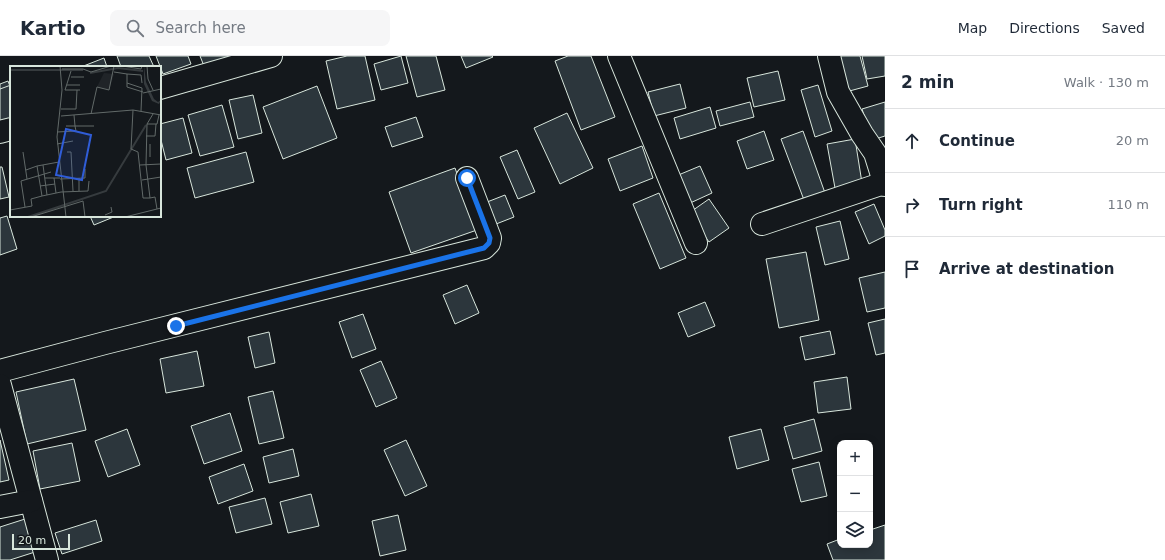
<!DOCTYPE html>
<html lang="en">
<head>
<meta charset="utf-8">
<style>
  :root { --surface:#fff; --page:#f6f6f7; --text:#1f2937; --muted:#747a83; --line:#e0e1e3 }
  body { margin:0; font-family:"DejaVu Sans",sans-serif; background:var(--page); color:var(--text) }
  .controls { position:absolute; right:12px; bottom:12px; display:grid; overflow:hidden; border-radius:8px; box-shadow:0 2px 10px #0003 }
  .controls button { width:36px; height:36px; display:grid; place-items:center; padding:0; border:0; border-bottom:1px solid var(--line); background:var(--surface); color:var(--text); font:20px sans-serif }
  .scale { position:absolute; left:12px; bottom:10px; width:58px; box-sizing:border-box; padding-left:4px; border:2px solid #d8e6dc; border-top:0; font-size:11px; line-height:14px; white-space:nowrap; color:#d8e6dc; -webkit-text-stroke:3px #14181c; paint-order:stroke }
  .stop { position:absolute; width:12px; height:12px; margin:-9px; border:3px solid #1a73e8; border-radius:50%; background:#fff }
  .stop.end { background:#1a73e8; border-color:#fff; box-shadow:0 1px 4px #0008 }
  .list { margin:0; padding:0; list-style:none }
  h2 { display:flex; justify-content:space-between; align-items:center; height:52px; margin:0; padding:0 16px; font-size:17px }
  h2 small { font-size:13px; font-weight:400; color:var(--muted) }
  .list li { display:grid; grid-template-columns:26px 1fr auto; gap:12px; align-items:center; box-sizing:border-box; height:64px; padding:0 16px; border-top:1px solid var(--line) }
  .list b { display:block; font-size:15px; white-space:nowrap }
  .list em { font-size:13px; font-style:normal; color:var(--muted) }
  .icon { flex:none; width:22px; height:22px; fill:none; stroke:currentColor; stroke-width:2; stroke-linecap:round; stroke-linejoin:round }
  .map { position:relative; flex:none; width:885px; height:504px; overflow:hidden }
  header { display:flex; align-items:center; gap:24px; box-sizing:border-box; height:56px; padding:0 20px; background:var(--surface); border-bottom:1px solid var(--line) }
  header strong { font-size:19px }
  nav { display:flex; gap:22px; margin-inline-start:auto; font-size:14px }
  .search { width:280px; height:36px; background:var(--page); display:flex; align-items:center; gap:10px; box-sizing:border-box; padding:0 14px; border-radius:8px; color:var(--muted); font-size:15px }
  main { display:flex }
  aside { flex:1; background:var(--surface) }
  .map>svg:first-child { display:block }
</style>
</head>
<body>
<header>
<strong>Kartio</strong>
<div class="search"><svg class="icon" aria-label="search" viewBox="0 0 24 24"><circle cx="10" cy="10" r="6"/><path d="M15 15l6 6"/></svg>Search here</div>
<nav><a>Map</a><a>Directions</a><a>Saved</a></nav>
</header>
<main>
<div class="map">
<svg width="885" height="504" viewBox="0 0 885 504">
  <rect width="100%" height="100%" fill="#14181c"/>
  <!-- building -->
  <g fill="#2c363c" stroke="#d8e6dc">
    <polygon points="117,0 149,0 154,11 121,11"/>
    <polygon points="156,0 188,0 191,8 163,18"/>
    <polygon points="200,0 232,0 206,15"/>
    <polygon points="347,0 365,0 375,44 337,53 326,5"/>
    <polygon points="401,0 408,27 381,34 374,8"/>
    <polygon points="406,0 436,0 445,34 417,41"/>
    <polygon points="461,0 492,0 493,1 466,12"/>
    <polygon points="568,0 591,0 615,61 581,74 555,5"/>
    <polygon points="832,0 860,0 868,30 842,37"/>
    <polygon points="862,0 885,0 885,20 867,23"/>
    <polygon points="104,2 107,11 81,11"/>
    <polygon points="778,15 785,44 754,51 747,22"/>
    <polygon points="8,25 11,33 11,60 0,64 0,28"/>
    <polygon points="680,28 686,52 654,60 648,36"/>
    <polygon points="11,29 11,66 0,70 0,33"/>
    <polygon points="818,29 832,75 815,81 801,34"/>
    <polygon points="317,30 337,82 283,103 263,51"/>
    <polygon points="253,39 262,77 238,83 229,44"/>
    <polygon points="750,46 754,61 720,70 716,55"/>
    <polygon points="885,46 885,80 872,84 862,53"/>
    <polygon points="222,49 234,91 200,100 188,59"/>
    <polygon points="710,51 716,72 680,83 674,62"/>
    <polygon points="567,57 593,112 560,128 534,72"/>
    <polygon points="416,61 423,81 392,91 385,71"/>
    <polygon points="183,62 192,97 166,104 160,80 160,68"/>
    <polygon points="764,75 774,104 747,113 737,85"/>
    <polygon points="803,75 825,137 804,144 781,83"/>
    <polygon points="855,83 862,127 835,132 827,88"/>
    <polygon points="642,90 653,122 620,135 608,103"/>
    <polygon points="517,94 535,136 518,143 500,101"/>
    <polygon points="246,96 254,126 195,142 187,112"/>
    <polygon points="700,110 712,137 688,148 676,120"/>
    <polygon points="0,111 2,111 9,141 0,143"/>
    <polygon points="455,112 477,174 411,197 389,136"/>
    <polygon points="659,137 686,202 660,213 633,148"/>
    <polygon points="505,139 514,161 491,170 482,148"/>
    <polygon points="709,143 729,172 709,186 689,157"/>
    <polygon points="874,148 885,174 885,180 869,188 855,156"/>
    <polygon points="7,160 17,193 0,199 0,162"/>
    <polygon points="90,160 116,160 94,169"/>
    <polygon points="840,165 849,203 825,209 816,171"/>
    <polygon points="806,196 819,264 779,272 766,203"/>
    <polygon points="885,216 885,252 867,256 859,222"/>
    <polygon points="467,229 479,257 455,268 443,239"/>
    <polygon points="705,246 715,270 688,281 678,257"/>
    <polygon points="363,258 376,293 352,302 339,266"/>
    <polygon points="885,263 885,297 876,299 868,267"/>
    <polygon points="830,275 835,298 805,304 800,281"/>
    <polygon points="269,276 275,307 255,312 248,281"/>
    <polygon points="197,295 204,330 166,337 160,303"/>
    <polygon points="381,305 397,342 376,351 360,314"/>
    <polygon points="847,321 851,353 818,357 814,326"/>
    <polygon points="74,323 86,374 27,388 16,336"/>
    <polygon points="273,335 284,382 259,388 248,341"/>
    <polygon points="230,357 242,395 204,408 191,370"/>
    <polygon points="814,363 822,395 793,403 784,371"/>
    <polygon points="127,373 140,409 108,421 95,385"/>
    <polygon points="761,373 769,404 737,413 729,381"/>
    <polygon points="0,384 9,424 0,426"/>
    <polygon points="406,384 427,430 405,440 384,394"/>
    <polygon points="72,387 80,425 40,433 33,395"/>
    <polygon points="293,393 299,420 269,427 263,401"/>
    <polygon points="819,406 827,440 801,446 792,413"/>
    <polygon points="244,408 253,435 218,448 209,421"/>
    <polygon points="311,438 319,470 288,477 280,446"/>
    <polygon points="265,442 272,468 236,477 229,451"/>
    <polygon points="398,459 406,494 380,500 372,465"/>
    <polygon points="25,463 35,496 10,504 0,504 0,471"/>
    <polygon points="96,464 102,485 62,498 55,477"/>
    <polygon points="885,469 885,504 833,504 827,488 840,483 840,489 870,489 870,474"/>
  </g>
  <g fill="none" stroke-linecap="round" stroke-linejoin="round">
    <defs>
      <g id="minor">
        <polyline points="619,0 696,187"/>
        <polyline points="829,0 838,36 862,78 875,97 885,129"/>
        <polyline points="160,32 271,0"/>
        <polyline points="0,76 11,73"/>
        <polyline points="762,168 884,127"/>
        <polyline points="0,315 105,287 484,192 489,187 490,182 467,122"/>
        <polyline points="0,329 47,504"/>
        <polyline points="0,451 31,445"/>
      </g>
    </defs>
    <!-- minor casing -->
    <use href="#minor" stroke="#d8e6dc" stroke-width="24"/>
    <!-- minor -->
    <use href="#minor" stroke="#14181c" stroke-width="22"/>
  </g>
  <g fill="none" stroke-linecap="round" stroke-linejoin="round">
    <!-- route -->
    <polyline stroke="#1a73e8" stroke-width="5" points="176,270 484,192 489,187 490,182 467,122"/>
  </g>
  <!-- overview -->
  <g transform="translate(10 10)">
    <rect width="151" height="151" fill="#14181c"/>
    <path d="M94,7l10,1 -5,16 -12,-3z" fill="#202428"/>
    <path d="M134,0l2,16 8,17 4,3 3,-2 -2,4 -7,-3 -8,-17z" fill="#363b3e"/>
    <path fill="none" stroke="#363b3e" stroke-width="2" d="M0,4h73M80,7l28,-5 25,3M18,151l78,-26 40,-66"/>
    <path fill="none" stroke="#626a69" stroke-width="1" d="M50,0l2,24 -5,47 9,80M112,0l19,3 1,-3M137,0l1,13 5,11M52,3h21l8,3 20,-6M104,6l13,2v13l16,5M117,8l14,1 1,8M61,11h13M117,17l15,5 -1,23M57,19h13M55,24l6,-19M55,24h15M133,27l18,-4M51,43h15l1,-19M123,44l-2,39 7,3 5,46h7M81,48l6,-27 12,3 5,-24M143,48l-6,10 -1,41 4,33 5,-1 2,12M51,50l72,-6 28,5M137,58h10l2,-9M56,60h9l-1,-11M47,66l19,-1 -1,-5h19M136,70h9l1,-12M47,78l16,-3M13,86l4,27M57,86h4l2,39M140,91v-13M33,99l4,30M130,99l21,-1M27,100l22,-4M16,104l11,-4 5,30M35,112h15M44,112l2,15M50,113l25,-1v-9M132,114l19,-3M30,120l15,-2M69,125v-13M15,141l-4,-26 30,-9M0,144l22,-4 -1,-7 11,-3 19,-4 27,-1 1,-10M95,149l7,-3 -1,-5M21,151l52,-16 2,16M115,151l36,-9"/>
    <path fill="#305dd8" fill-opacity="0.15" stroke="#305dd8" stroke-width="2" d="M56,63l25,6 -9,45 -26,-5z"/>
    <rect width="151" height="151" fill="none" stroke="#d8e6dc" stroke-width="2"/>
  </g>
</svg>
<div class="controls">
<button>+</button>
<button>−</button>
<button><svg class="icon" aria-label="layers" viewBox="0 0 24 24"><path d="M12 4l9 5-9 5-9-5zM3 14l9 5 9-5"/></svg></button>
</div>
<div class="scale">20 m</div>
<div class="stop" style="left:467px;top:122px"></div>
<div class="stop end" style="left:176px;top:270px"></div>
</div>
<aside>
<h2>2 min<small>Walk · 130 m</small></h2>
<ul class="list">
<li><svg class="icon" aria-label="ahead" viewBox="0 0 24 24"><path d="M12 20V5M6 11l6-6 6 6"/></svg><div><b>Continue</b></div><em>20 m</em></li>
<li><svg class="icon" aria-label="right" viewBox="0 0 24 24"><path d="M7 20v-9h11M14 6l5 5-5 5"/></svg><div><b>Turn right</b></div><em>110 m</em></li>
<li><svg class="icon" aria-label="arrive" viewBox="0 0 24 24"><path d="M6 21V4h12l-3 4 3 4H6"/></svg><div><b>Arrive at destination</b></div></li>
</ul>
</aside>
</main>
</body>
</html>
